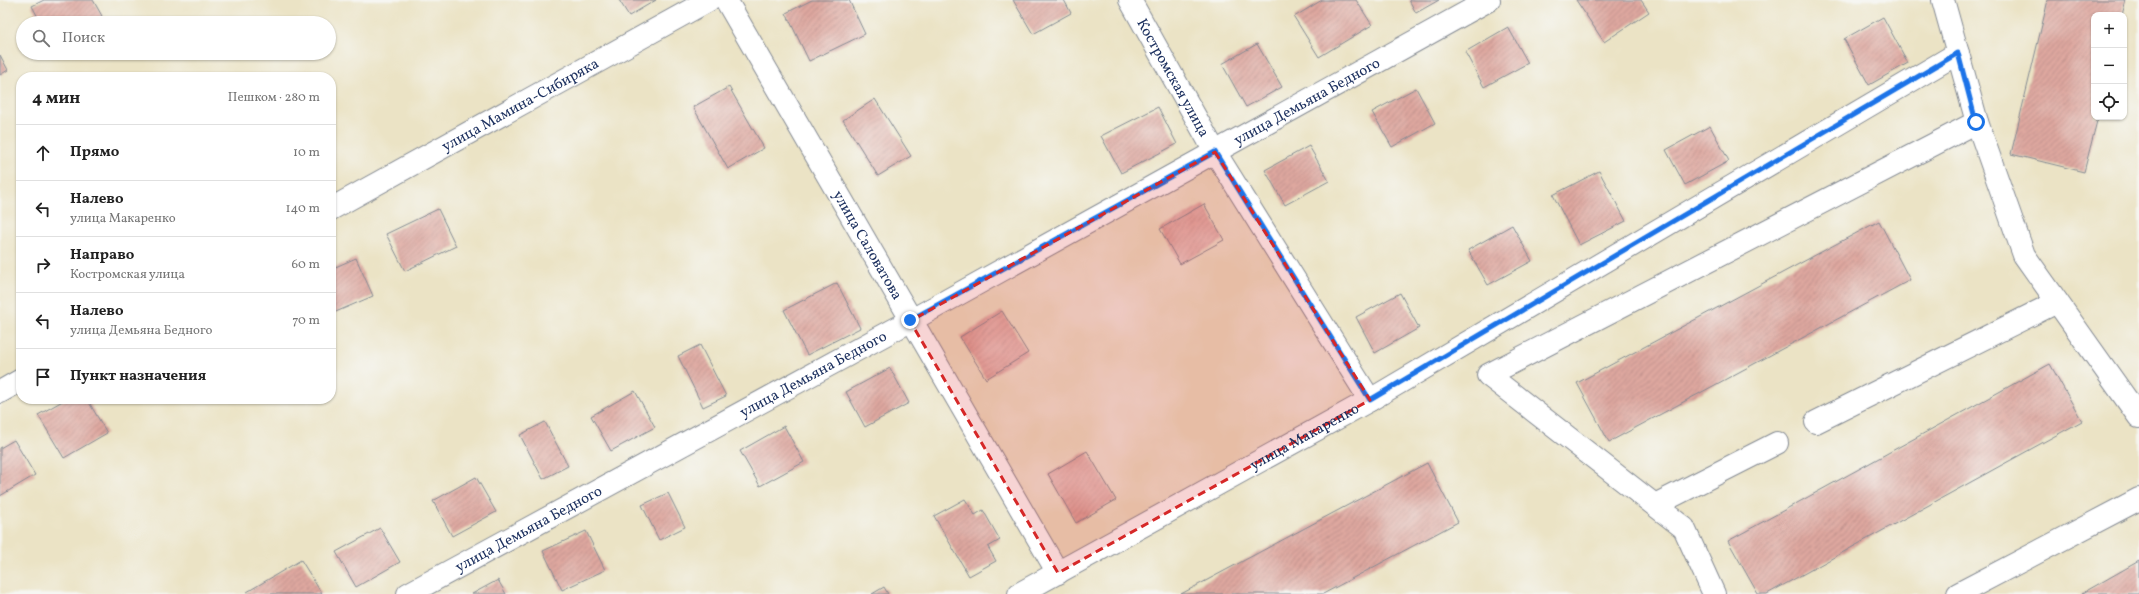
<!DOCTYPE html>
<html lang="ru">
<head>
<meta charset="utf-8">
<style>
  :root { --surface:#fff; --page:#f2f2f2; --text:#222; --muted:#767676; --line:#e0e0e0 }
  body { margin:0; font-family:Vollkorn,serif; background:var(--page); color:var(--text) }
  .controls { position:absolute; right:12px; top:12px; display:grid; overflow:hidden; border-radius:8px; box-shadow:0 1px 3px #0004 }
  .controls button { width:36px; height:36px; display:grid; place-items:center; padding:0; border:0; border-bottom:1px solid var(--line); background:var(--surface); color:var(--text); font:20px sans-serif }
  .stop { position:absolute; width:12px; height:12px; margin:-9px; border:3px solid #1a73e8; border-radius:50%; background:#fff }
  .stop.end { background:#1a73e8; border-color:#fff; box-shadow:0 1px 4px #0008 }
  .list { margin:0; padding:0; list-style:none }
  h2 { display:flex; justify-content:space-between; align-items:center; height:52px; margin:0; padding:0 16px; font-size:17px }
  h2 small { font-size:13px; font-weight:400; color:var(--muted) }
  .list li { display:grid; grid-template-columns:26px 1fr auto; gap:12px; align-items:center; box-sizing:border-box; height:56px; padding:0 16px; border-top:1px solid var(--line) }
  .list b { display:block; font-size:15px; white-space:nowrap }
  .list p { margin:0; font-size:13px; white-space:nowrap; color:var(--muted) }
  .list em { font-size:13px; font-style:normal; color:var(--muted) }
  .icon { flex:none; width:22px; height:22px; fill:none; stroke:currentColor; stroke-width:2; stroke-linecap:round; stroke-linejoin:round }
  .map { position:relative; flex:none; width:2139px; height:594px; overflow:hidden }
  .search { position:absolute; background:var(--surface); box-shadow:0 1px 3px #0004; left:16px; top:16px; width:320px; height:44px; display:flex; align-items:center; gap:10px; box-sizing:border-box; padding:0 14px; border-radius:22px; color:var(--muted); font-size:15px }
  .panel { position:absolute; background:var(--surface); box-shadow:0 1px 3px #0004; left:16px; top:72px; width:320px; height:332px; border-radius:16px }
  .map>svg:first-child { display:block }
</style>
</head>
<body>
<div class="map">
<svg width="2139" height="594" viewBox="0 0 2139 594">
  <defs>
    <pattern id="building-hatch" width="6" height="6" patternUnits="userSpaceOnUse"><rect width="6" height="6" fill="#dea79f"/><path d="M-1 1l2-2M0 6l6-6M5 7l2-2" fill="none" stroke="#b38885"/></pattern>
  </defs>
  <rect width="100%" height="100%" fill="#f6f6f2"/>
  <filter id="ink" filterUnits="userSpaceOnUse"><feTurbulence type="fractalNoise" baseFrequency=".025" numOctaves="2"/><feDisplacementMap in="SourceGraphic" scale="8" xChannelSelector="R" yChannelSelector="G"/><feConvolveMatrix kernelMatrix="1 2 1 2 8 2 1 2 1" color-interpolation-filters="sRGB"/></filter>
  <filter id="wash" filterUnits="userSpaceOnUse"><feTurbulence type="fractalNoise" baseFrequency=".012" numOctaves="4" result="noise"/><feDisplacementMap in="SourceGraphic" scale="16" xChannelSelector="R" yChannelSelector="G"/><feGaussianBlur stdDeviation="0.9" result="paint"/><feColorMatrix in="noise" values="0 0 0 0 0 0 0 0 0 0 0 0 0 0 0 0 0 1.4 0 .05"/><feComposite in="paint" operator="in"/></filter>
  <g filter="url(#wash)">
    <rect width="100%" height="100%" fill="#ebe3c5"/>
    <g id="blocks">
      <!-- building -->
      <g fill="url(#building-hatch)">
        <polygon points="44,0 93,0 102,16 89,23 41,23 32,6"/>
        <polygon points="619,0 656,0 629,16"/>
        <polygon points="812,0 849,0 865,34 809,61 786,13"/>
        <polygon points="1013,0 1064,0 1071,13 1033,34"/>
        <polygon points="1322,0 1356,0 1372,25 1319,57 1294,17"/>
        <polygon points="1409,0 1439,0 1416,13"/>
        <polygon points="1576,0 1641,0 1649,12 1604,42"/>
        <polygon points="2048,0 2126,0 2122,15 2094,15 2094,117 2098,117 2084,172 2011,154"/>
        <polygon points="1883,17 1908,63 1869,85 1844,39"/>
        <polygon points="1508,27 1528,63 1484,87 1465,52"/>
        <polygon points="1257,44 1282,87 1246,107 1222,64"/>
        <polygon points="0,55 8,70 0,75"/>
        <polygon points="729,87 764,148 728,169 693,107"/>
        <polygon points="1416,88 1435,123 1392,147 1372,112"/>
        <polygon points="875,99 911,156 878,176 843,120"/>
        <polygon points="1158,107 1177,144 1121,173 1101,136"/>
        <polygon points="1710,126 1729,161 1685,185 1666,150"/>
        <polygon points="1309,146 1329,181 1285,205 1265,170"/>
        <polygon points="1599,171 1626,221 1579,245 1553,195"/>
        <polygon points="1204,204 1224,240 1180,264 1160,229"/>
        <polygon points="438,209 456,246 405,271 386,234"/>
        <polygon points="1879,221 1910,280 1609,442 1577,383"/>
        <polygon points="1512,225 1532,261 1488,285 1468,250"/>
        <polygon points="356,258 373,296 331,314 331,269"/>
        <polygon points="837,283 860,328 807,355 784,310"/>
        <polygon points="1400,293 1419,328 1375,353 1356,317"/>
        <polygon points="1002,311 1028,353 986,379 960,337"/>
        <polygon points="700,345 726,396 703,407 678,356"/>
        <polygon points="2050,364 2082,421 1767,594 1758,594 1728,541"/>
        <polygon points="890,368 909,403 865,427 846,392"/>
        <polygon points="635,391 655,427 611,451 591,416"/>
        <polygon points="66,399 87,399 107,433 64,458 38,415"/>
        <polygon points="545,422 568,466 543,479 520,435"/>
        <polygon points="784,426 804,462 760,486 740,451"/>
        <polygon points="14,440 35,475 0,496 0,448"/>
        <polygon points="1087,451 1116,500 1076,523 1048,474"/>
        <polygon points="1427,463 1458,522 1323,594 1181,594"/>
        <polygon points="476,477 496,512 452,536 433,501"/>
        <polygon points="668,493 685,527 659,540 642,505"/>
        <polygon points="965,499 975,515 983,510 1000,540 988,547 996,561 969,576 934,516"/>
        <polygon points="380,528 400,562 356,587 336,552"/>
        <polygon points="586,531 605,570 562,590 543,551"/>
        <polygon points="301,560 322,594 248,594 247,592"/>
        <polygon points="2139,561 2139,594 2081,594"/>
        <polygon points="498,580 506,594 472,594"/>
        <polygon points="884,587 888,594 872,594"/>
      </g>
    </g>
  </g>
  <g filter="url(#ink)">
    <use href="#blocks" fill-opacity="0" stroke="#838992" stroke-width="1"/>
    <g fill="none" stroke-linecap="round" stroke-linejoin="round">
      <defs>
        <g id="minor">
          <path id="s1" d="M726,0l332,573"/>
          <path id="s2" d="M1130,0l85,152 155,248"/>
          <polyline points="1943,0 1977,122 2024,255 2139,417"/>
          <path id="s3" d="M331,209l378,-209"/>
          <polyline points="0,392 21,380"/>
          <polyline points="1816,422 2057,302"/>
          <polyline points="1655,505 1777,443"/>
          <path id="s4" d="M408,594l502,-273 579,-321"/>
          <path id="s5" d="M1019,594l351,-194 588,-347"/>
          <polyline points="1714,594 1684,528 1488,375 1977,122"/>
          <polyline points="1958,594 2139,499"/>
        </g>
      </defs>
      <!-- minor casing -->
      <use href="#minor" stroke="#838992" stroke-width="24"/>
      <!-- minor -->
      <use href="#minor" stroke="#fff" stroke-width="22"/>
    </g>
  </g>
  <g fill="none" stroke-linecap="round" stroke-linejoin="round" filter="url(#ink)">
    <!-- route -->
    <polyline stroke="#1a73e8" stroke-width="5" points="910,320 1215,152 1370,400 1958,53 1976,122"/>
  </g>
  <!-- marked area -->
  <path fill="#d62828" fill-opacity="0.2" stroke="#d62828" stroke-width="3" stroke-dasharray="8 5" stroke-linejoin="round" d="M1215,152l155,248 -312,173 -148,-252z"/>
  <g text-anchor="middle" stroke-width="4" stroke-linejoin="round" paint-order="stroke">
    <!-- street labels -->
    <g font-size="15" fill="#1b2f5e" stroke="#f6f6f2">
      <text dy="5" stroke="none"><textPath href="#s2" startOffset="89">Костромская улица</textPath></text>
      <text dy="5" stroke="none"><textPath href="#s4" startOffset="1025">улица Демьяна Бедного</textPath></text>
      <text dy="5" stroke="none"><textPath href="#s3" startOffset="216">улица Мамина-Сибиряка</textPath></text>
      <text dy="5" stroke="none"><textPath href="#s1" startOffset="283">улица Саловатова</textPath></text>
      <text dy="5" stroke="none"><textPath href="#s4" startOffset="461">улица Демьяна Бедного</textPath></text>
      <text dy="5" stroke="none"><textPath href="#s5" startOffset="326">улица Макаренко</textPath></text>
      <text dy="5" stroke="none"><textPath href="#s4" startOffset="137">улица Демьяна Бедного</textPath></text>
    </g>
  </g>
</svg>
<div class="controls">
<button>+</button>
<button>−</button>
<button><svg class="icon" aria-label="locate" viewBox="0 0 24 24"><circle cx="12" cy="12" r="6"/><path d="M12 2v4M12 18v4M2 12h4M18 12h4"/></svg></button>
</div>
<div class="stop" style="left:1976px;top:122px"></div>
<div class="stop end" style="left:910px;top:320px"></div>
<div class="search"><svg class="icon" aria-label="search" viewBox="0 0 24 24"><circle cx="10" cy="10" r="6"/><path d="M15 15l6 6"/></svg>Поиск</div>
<section class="panel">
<h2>4 мин<small>Пешком · 280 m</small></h2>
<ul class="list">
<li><svg class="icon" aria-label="ahead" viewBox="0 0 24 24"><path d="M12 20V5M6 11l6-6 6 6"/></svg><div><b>Прямо</b></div><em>10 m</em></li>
<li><svg class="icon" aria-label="left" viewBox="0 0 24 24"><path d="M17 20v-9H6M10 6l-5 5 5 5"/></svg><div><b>Налево</b><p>улица Макаренко</p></div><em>140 m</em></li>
<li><svg class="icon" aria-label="right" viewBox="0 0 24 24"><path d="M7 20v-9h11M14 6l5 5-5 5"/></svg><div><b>Направо</b><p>Костромская улица</p></div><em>60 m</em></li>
<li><svg class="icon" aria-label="left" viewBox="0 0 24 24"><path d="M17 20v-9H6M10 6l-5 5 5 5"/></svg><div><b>Налево</b><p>улица Демьяна Бедного</p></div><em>70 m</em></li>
<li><svg class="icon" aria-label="arrive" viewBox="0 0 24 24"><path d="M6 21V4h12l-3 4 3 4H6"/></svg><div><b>Пункт назначения</b></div></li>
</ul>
</section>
</div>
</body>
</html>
